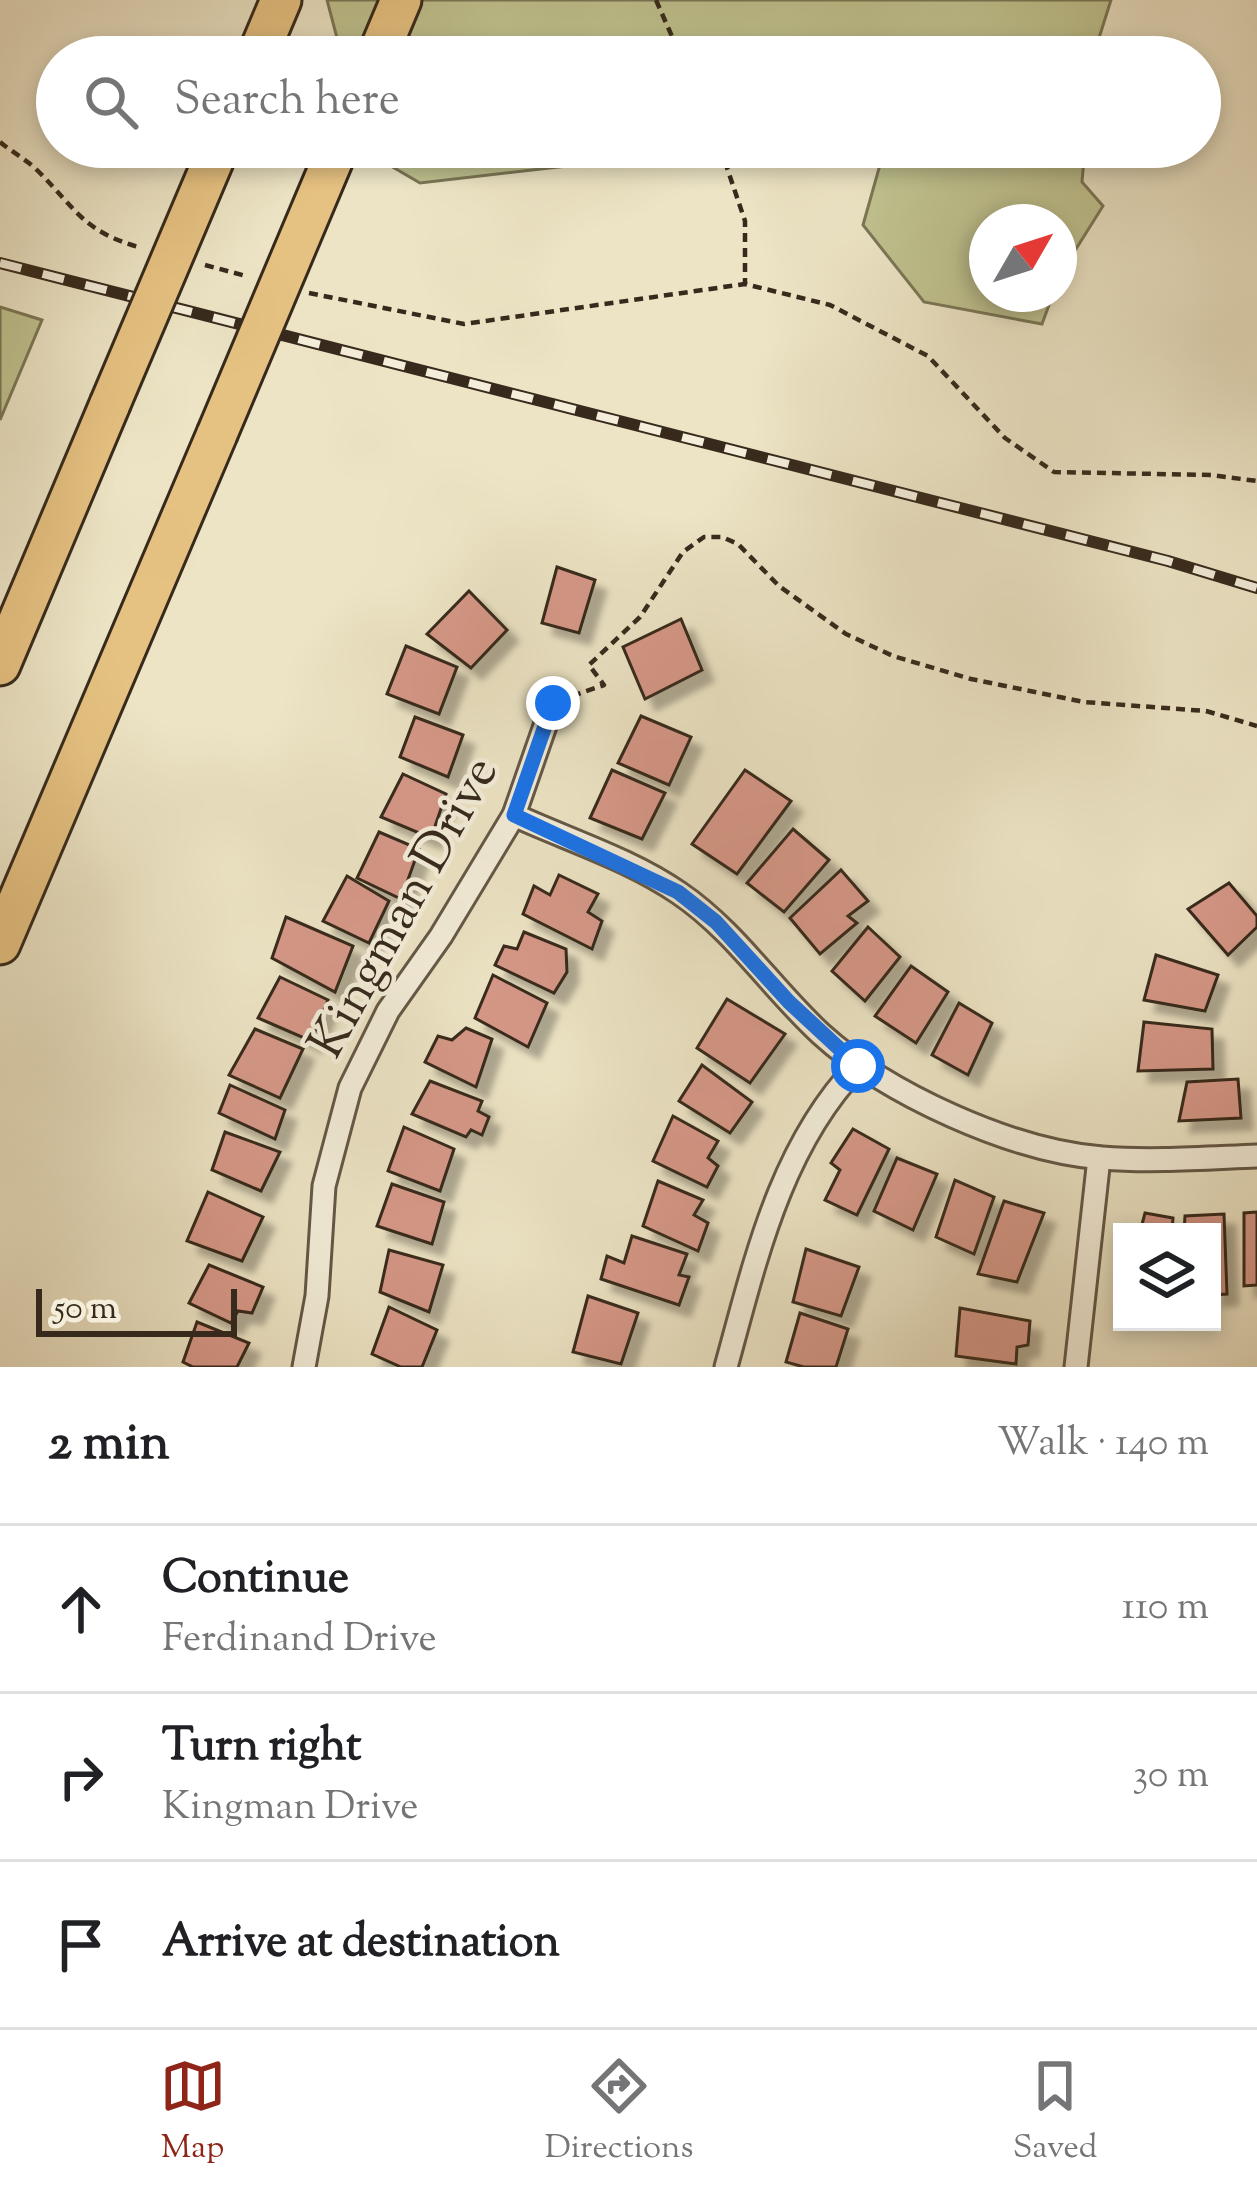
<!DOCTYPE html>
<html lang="en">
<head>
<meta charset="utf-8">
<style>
  :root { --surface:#fff; --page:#f6f6f6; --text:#202124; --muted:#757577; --line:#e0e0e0; --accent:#8f2418 }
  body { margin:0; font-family:"Sorts Mill Goudy",serif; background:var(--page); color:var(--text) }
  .controls { position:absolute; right:36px; bottom:36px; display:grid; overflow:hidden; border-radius:0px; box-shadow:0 6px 18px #0003 }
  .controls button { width:108px; height:108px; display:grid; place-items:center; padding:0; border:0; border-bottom:3px solid var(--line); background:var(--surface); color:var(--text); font:60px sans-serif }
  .compass { position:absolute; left:969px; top:204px; width:108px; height:108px; border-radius:50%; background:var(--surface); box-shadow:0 6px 18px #0003; rotate:51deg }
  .scale { position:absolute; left:36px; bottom:30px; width:201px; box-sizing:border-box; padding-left:12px; border:6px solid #372a1c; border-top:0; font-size:33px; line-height:42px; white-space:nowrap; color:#372a1c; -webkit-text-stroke:9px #f3edd9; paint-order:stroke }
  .stop { position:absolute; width:36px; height:36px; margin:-27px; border:9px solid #1a73e8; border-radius:50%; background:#fff }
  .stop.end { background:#1a73e8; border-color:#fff; box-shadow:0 3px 12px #0008 }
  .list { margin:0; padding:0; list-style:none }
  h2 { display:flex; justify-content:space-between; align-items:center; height:156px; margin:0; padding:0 48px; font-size:51px }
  h2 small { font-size:39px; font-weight:400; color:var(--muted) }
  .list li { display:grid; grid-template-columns:78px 1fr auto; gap:36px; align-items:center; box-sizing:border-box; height:168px; padding:0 48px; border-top:3px solid var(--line) }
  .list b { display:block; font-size:45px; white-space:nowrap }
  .list p { margin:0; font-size:39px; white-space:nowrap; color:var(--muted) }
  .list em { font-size:39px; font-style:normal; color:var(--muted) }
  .icon { flex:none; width:66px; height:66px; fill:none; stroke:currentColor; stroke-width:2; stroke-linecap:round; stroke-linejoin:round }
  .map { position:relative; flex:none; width:1257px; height:1367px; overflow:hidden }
  .search { position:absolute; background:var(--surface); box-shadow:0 6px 18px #0003; left:36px; right:36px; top:36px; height:132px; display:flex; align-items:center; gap:30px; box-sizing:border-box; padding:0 42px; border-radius:66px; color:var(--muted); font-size:45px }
  .sheet { height:660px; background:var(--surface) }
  nav { display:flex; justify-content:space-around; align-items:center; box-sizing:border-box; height:168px; border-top:3px solid var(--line); background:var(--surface); font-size:33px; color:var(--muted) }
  nav a { display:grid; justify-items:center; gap:6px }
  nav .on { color:var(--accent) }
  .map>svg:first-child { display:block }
</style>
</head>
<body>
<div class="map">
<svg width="1257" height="1367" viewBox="0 0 1257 1367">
  <defs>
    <filter id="shadow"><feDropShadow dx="11" dy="11" stdDeviation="3" flood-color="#0004"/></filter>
  </defs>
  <rect width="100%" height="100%" fill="#ece4c5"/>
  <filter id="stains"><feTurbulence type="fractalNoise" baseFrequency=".00167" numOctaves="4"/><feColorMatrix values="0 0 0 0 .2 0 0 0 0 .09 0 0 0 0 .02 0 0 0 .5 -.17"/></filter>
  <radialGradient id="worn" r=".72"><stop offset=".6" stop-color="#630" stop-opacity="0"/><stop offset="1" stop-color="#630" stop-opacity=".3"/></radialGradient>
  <!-- green -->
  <g fill="#bfc28f" stroke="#7b7656" stroke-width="3">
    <polygon points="327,0 1111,0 1093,57 919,57 913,41 820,42 728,57 342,57"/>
    <polygon points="366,147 596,147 567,166 420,183 367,152"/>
    <polygon points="885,147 1085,147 1082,182 1103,206 1059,276 1059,222 987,222 987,294 1053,294 1042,324 924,302 863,225"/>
    <polygon points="0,307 42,320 0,420"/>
  </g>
  <!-- building -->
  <g fill="#d69888" stroke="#372a1c" stroke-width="3" filter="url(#shadow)">
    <polygon points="557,567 595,580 579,633 542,623"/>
    <polygon points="469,591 507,630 471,668 427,634"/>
    <polygon points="681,619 702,670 645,699 623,647"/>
    <polygon points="406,646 457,667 439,714 387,694"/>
    <polygon points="641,716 691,737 669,785 618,763"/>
    <polygon points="415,717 463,735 448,777 400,757"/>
    <polygon points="612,770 665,793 642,839 590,818"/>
    <polygon points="745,770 791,801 737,874 692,844"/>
    <polygon points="403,774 446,794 431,838 381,817"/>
    <polygon points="793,829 829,860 784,912 747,883"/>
    <polygon points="379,832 419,849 401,899 357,878"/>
    <polygon points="841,870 868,901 848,916 857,923 820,954 790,918"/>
    <polygon points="559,875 598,894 588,912 602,921 592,949 523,914 534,886 550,895"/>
    <polygon points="347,876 389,901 369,943 323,921"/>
    <polygon points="1229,883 1257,916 1257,927 1228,955 1188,909"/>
    <polygon points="286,917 353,946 335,992 272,958"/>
    <polygon points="868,927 900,957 865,1001 832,971"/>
    <polygon points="524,932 566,949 567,972 554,993 495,965 504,946 517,949"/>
    <polygon points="1156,955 1218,975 1205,1011 1144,1000"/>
    <polygon points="911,966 948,992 916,1043 875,1016"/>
    <polygon points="493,975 547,1003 528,1047 475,1018"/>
    <polygon points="280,977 328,1000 311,1041 258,1018"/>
    <polygon points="727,999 785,1034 750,1083 697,1048"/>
    <polygon points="959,1003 992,1023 968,1075 932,1055"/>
    <polygon points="1144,1022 1212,1029 1213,1069 1138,1071"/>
    <polygon points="466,1028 492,1039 476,1087 425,1062 438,1036 452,1040"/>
    <polygon points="255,1029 303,1049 280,1098 229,1075"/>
    <polygon points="702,1065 752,1102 730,1133 679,1101"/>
    <polygon points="1238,1079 1241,1118 1179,1121 1187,1082"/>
    <polygon points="430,1081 482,1101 478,1111 489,1117 482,1135 471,1130 466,1137 412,1114"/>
    <polygon points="230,1085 285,1110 275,1139 219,1113"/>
    <polygon points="673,1116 718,1141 708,1158 718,1166 707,1187 653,1161"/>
    <polygon points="404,1127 454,1149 440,1191 388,1171"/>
    <polygon points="853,1129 889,1149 857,1215 825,1200 840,1170 831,1163"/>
    <polygon points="225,1132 280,1152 261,1191 212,1170"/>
    <polygon points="897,1158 937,1174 913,1230 874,1211"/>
    <polygon points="955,1180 994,1197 974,1254 936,1237"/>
    <polygon points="658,1181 703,1200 694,1215 708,1223 698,1251 643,1226"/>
    <polygon points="392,1184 444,1202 432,1244 377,1226"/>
    <polygon points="208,1192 263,1217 242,1261 187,1241"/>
    <polygon points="1004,1201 1044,1213 1017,1282 978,1274"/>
    <polygon points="1257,1212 1257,1285 1244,1286 1244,1213"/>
    <polygon points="1145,1213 1173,1218 1172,1232 1140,1232"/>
    <polygon points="1224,1214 1227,1294 1212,1295 1212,1232 1184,1232 1185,1216"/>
    <polygon points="632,1236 687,1254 679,1275 689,1277 679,1305 601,1279 607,1256 624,1263"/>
    <polygon points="806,1249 859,1267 841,1316 793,1302"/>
    <polygon points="389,1250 443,1265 429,1312 380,1292"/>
    <polygon points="209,1265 263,1287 252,1313 238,1311 231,1323 189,1303"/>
    <polygon points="588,1296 638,1313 621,1364 573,1352"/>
    <polygon points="389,1307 437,1330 422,1367 401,1367 372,1354"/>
    <polygon points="960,1308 1030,1321 1028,1345 1017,1347 1016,1364 956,1356"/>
    <polygon points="800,1313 848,1329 836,1367 804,1367 786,1362"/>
    <polygon points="197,1322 249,1343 237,1367 193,1367 183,1362"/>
  </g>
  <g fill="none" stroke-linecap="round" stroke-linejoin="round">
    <defs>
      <g id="street">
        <path d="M514,815c54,25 116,44 165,78 56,38 93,96 142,141 66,60 191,117 281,124 50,4 104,0 155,-2"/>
        <polyline points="304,1367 317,1296 324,1186 350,1088 388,1011 441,936 514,815 553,703"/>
        <path d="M726,1367c29,-105 54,-220 132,-301"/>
        <polyline points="1076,1367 1099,1158"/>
      </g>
      <g id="highway">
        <polyline points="257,57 281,0"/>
        <polyline points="377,57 401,0"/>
        <polyline points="0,665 110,404"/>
        <polyline points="0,944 217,434"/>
      </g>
    </defs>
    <!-- street casing -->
    <use href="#street" stroke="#645846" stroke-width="27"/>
    <!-- highway casing -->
    <use href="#highway" stroke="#372a1c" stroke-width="45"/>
    <!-- path -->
    <g stroke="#372a1c" stroke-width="4.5" stroke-dasharray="9 6" stroke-linecap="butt">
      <polyline points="656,0 681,57"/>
      <path d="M0,142c12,10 27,18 38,29 39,39 45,61 104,77"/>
      <polyline points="720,147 745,221 745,284"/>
      <polyline points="205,265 246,276"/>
      <polyline points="309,293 464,324 745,284 830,305 928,356 1005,438 1054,472 1211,475 1257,481"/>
      <polyline points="572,696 604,685 589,665 640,617 683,552 704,537 722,537 738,544 779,586 846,634 893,656 971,679 1084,702 1206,711 1257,726"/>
    </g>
    <!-- street -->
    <use href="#street" stroke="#f3edd9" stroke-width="21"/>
    <!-- highway -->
    <use href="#highway" stroke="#e6c282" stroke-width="39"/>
    <defs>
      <polyline id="rail" points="0,263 1168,561 1257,588"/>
    </defs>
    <!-- rail casing -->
    <use href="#rail" stroke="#372a1c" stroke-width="12"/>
    <!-- rail -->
    <use href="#rail" stroke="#f3edd9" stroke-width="8" stroke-dasharray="22" stroke-linecap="butt"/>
    <defs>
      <g id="highway-bridge">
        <polyline points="110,404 219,147"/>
        <polyline points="217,434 338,147"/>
      </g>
    </defs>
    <!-- highway-bridge casing -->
    <use href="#highway-bridge" stroke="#372a1c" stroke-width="45" stroke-linecap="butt"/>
    <!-- highway-bridge -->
    <use href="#highway-bridge" stroke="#e6c282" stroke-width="39"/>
  </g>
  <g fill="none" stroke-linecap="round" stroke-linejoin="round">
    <!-- route -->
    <polyline stroke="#1a73e8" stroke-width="15" points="553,703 514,815 678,892 716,922 789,1002 858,1066"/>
  </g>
  <g text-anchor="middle" stroke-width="9" stroke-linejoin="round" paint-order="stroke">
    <!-- street labels -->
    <g font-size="51" fill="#372a1c" stroke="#f3edd9">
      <text transform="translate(401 906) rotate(-61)" y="18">Kingman Drive</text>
    </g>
  </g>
  <rect width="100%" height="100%" filter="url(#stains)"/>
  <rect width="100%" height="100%" fill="url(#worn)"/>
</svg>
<div class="controls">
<button><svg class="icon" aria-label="layers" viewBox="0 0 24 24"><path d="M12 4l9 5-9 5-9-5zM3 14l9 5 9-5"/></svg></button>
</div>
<svg class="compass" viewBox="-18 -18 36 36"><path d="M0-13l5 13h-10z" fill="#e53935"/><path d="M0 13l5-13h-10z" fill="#757577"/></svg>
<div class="scale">50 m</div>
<div class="stop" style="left:858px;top:1066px"></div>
<div class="stop end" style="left:553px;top:703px"></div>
<div class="search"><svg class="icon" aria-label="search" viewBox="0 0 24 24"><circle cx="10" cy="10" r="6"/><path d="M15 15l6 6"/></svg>Search here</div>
</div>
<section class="sheet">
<h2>2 min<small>Walk · 140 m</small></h2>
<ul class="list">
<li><svg class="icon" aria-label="ahead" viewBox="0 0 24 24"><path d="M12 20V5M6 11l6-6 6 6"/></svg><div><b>Continue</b><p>Ferdinand Drive</p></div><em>110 m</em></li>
<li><svg class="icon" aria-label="right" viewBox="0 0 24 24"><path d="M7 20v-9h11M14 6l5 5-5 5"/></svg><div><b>Turn right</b><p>Kingman Drive</p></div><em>30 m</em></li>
<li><svg class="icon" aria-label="arrive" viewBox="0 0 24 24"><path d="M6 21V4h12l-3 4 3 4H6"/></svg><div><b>Arrive at destination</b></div></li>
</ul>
</section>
<nav>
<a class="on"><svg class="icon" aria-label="map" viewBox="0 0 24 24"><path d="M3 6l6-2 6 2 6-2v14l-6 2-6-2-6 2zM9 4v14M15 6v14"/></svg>Map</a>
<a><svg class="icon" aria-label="directions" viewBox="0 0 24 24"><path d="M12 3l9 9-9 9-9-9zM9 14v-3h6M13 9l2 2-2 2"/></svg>Directions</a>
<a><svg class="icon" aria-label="saved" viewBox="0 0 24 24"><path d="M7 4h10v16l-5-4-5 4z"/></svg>Saved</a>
</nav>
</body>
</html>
